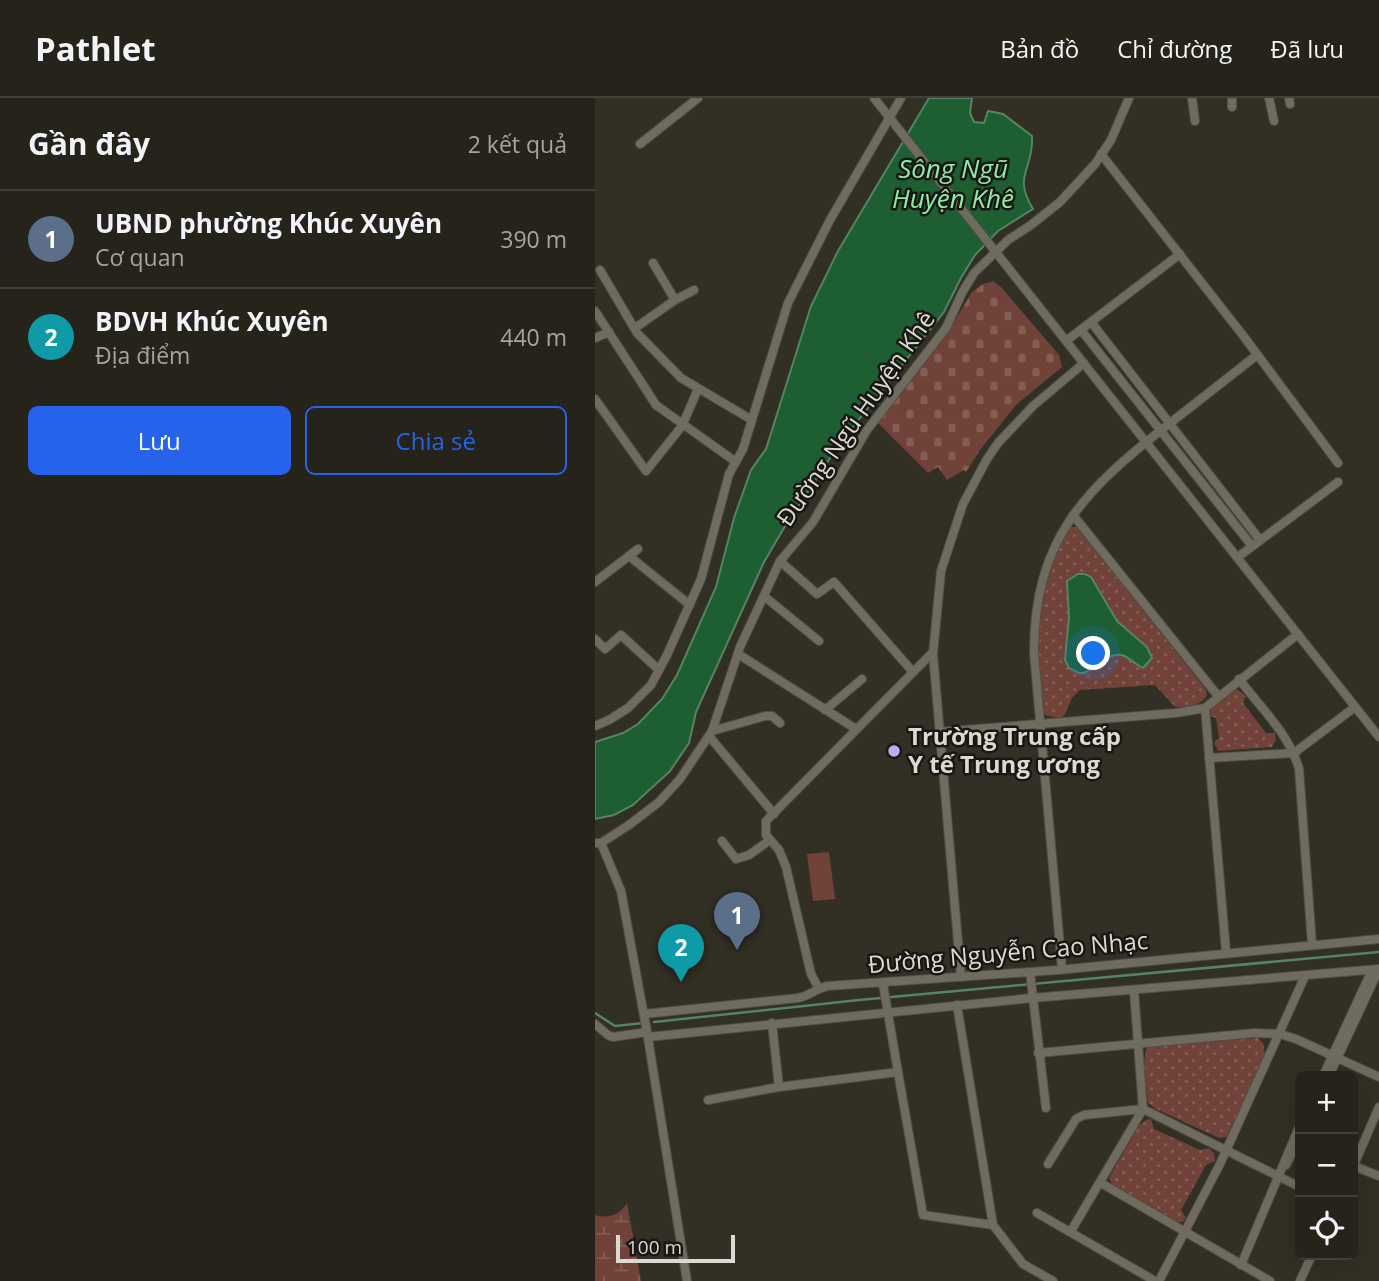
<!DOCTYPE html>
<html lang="vi">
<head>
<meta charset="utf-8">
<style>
  :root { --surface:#26231b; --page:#322f28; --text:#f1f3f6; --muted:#a4a4a3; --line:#42403a; --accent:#2563eb }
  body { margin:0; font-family:"Open Sans",sans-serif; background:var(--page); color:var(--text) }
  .controls { position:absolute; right:21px; bottom:21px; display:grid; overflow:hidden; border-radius:10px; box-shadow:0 7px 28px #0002 }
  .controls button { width:63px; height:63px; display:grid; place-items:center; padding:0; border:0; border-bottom:2px solid var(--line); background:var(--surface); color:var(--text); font:35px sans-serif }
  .scale { position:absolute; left:21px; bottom:18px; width:119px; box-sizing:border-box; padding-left:7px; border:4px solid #dcd9d3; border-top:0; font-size:19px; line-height:24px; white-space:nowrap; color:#dcd9d3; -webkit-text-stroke:5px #181712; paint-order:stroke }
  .you { position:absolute; left:499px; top:556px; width:24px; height:24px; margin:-18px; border:5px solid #fff; border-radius:50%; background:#1a73e8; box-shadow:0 0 0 10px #1a73e833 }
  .badge { display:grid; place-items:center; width:46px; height:46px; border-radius:50%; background:var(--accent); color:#fff; font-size:23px; font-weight:700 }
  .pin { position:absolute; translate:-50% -58px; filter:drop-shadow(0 2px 4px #0008) }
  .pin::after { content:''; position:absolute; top:37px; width:24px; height:21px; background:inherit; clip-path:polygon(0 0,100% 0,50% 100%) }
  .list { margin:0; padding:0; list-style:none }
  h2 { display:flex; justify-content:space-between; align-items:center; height:91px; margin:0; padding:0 28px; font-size:30px }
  h2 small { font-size:23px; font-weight:400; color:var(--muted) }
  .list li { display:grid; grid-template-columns:46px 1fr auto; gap:21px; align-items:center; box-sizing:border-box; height:98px; padding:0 28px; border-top:2px solid var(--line) }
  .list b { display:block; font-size:26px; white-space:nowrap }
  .list p { margin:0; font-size:23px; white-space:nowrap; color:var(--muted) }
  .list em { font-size:23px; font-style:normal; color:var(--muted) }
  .actions { display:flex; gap:14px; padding:21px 28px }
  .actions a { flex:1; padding:16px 0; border:2px solid var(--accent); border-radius:10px; text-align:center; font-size:24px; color:var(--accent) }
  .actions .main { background:var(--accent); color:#fff }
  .icon { flex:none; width:38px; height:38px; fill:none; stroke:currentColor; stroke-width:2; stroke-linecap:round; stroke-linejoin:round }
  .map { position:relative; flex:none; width:784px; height:1183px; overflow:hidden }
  header { display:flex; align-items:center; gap:42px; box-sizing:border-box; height:98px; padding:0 35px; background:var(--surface); border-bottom:2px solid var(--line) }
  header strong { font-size:33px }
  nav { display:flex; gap:38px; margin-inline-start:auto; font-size:24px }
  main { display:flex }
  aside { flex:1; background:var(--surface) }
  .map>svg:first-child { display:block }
</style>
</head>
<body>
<header>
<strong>Pathlet</strong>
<nav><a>Bản đồ</a><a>Chỉ đường</a><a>Đã lưu</a></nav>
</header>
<main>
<aside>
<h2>Gần đây<small>2 kết quả</small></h2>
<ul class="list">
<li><span class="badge" style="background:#5c6f8a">1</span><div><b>UBND phường Khúc Xuyên</b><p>Cơ quan</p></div><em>390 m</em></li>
<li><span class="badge" style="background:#0f9aa8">2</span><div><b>BDVH Khúc Xuyên</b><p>Địa điểm</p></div><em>440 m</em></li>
</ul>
<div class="actions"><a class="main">Lưu</a><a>Chia sẻ</a></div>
</aside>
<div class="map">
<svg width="784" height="1183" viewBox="0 0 784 1183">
  <defs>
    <pattern id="wetland-marsh" width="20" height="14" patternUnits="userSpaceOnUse" patternTransform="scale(1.75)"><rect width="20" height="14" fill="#704239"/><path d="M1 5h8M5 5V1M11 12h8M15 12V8" fill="none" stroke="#845d55"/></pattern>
    <pattern id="cemetery-stones" width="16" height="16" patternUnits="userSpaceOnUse" patternTransform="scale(1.75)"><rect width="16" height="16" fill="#704239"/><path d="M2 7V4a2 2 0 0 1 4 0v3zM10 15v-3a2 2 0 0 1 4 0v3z" fill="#845d55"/></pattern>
    <pattern id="park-dots" width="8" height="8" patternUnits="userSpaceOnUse" patternTransform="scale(1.75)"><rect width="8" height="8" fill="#704239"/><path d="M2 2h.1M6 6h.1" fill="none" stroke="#845d55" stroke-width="1.8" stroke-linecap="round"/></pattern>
  </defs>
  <rect width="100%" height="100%" fill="#322f24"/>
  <!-- green -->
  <polygon fill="#704239" points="234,754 240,801 218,803 212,756"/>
  <!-- wetland -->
  <path fill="url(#wetland-marsh)" d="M32,1105l14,78h-46v-66c14,4 24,0 32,-12z"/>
  <!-- cemetery -->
  <polygon fill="url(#cemetery-stones)" points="398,183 406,189 464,257 467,269 421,307 385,352 371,374 369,372 352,382 343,369 333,375 283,325 353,234 377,194 388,186"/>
  <!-- park -->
  <g fill="url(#park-dots)">
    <path d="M476,429h7l13,16 115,147 1,5c-6,11 -20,12 -32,12l-20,-22 -75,5 -8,8 -8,18 -7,2 -12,-3c-11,-50 -10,-148 26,-188z"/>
    <polygon points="642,591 651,598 648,605 671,635 680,635 681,642 677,649 623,653 619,644 624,640 621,620 615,618 616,609"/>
    <polygon points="663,940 668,945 670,956 632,1039 624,1040 561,1011 553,1005 549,965 551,951 556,948"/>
    <polygon points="553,1021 556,1021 559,1031 605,1052 614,1050 619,1055 620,1063 611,1067 586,1112 591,1120 588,1124 582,1125 518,1087 514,1080 544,1027"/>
  </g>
  <!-- water -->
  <g fill="#1d5f32" stroke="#568462" stroke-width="2">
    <path d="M334,0h43l-2,15 4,9 10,1 4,-12 15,3 29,22c2,34 -20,39 1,73l-35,22 -23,24 -14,23 -17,34 -106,134 -54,82 -20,34 -68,150 -7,31 -19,28 -37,34 -19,10 -19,4v-77l28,-9 15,-9 24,-25 15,-24 39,-88 18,-69 17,-48 15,-21 45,-143 27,-55z"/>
    <path d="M483,476h7l6,3 26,44 30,26 5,11 -9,10c-7,-3 -14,-11 -21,-13 -15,-3 -26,13 -38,18h-5l-10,-5 -4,-8 4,-43 -2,-36z"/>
  </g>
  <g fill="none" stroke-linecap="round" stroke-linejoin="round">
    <!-- stream -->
    <g stroke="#568462" stroke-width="2.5">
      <polyline points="0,915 20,928 49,925"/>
      <polyline points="59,924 264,902 784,854"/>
    </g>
    <defs>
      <g id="minor">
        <polyline points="279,0 784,639"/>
        <polyline points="597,0 600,23"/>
        <polyline points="674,0 679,23"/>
        <polyline points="694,0 695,6"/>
        <polyline points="637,9 637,0"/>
        <polyline points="45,46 103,0"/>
        <polyline points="506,56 650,240 743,365"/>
        <polyline points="58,165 80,202 99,192"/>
        <polyline points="5,172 42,235 86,280 157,322"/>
        <polyline points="0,213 61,307 141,364"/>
        <polyline points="496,224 665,442"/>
        <polyline points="40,230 80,202"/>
        <polyline points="486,232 657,448"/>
        <polyline points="0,240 14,234"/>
        <polyline points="471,243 585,156"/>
        <polyline points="0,301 51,373 87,328 103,291"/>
        <polyline points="478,417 623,598"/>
        <polyline points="34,458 95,507"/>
        <polyline points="643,459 743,384"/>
        <polyline points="185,463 222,496 239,484 318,574"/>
        <polyline points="0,484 43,451"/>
        <polyline points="169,498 224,543"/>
        <polyline points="0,541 10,551 26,537 64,572"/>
        <polyline points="143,556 261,631"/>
        <path d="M644,581c21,28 51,56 60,90l13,175"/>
        <polyline points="610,610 631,854"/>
        <polyline points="230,612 267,581"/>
        <polyline points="0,628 14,622 33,610 56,587 72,557 106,481 134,376 148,351 193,205 235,122 306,0"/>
        <polyline points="117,633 170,618 177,618 185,625"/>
        <polyline points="344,634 581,615 610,610 703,536"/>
        <polyline points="114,638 179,716"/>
        <polyline points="614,660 699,655 760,609"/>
        <polyline points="127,743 141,761 154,757 175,742"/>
        <polyline points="0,745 6,745 34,727 64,704 85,681 117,633 145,549 185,463 218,424 272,332 351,230 367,195 379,175 413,142 436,127 465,104 500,66 516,42 534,0"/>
        <polyline points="6,745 26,793 52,934 92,1183"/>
        <path d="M467,871l-28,-316c0,-114 50,-163 135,-229 29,-23 59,-46 88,-69"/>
        <polyline points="435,874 451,1010"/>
        <polyline points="366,879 338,556 346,473 368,406 392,361 403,345 438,308 489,265"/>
        <polyline points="288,886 303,974"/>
        <polyline points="223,889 216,876 191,769 184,752 171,737 171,723 338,554"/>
        <path d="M49,916l154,-16c12,-2 18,-10 30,-12l230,-16 321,-31"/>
        <polyline points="177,925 184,989"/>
        <polyline points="0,926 13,937 18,939 52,934"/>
        <polyline points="53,939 437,900 784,871"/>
        <polyline points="443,955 660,935 685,936 701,941 784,979"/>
        <polyline points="728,978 777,872"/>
        <polyline points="734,978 784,871"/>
        <polyline points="113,1002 184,989 303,974 328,1117 398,1127 362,907"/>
        <polyline points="453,1066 481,1021 489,1017 548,1011 705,1089"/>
        <polyline points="691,1067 705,1040"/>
        <polyline points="759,1068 784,1078"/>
        <polyline points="758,1069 784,1009"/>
        <polyline points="506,1085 675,1183"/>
        <polyline points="442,1115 560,1183"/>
        <polyline points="398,1127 428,1166 458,1183"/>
        <polyline points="476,1133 548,1011 539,893"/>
        <polyline points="646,1167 705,1027"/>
        <polyline points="564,1183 625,1066 710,878"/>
        <polyline points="705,1183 717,1157"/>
      </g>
    </defs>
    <!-- minor casing -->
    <use href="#minor" stroke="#504d44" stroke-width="10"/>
    <!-- minor -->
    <use href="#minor" stroke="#6f6b5f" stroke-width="8"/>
  </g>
  <!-- markers -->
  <circle fill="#c4a7f1" stroke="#181712" stroke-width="2.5" cx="299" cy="653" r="7"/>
  <g text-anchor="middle" stroke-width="5" stroke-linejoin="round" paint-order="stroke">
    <!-- street labels -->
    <g font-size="24" fill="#dcd9d3" stroke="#181712">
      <text transform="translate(261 321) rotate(-55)" y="8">Đường Ngũ Huyện Khê</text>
      <text transform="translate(413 855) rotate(-5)" y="8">Đường Nguyễn Cao Nhạc</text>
    </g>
    <!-- poi labels -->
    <g font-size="24" font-weight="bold" fill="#dcd9d3" stroke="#181712" text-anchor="start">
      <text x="313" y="647">Trường Trung cấp<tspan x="313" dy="28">Y tế Trung ương</tspan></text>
    </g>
    <!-- water labels -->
    <g font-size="26" font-style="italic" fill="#90eaa6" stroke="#181712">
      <text x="358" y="80">Sông Ngũ<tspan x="358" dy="30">Huyện Khê</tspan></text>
    </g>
  </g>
</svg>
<div class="controls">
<button>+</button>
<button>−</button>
<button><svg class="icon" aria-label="locate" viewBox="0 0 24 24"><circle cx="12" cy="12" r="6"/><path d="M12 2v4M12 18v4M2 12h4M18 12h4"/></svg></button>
</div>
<div class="scale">100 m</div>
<div class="you"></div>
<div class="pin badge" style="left:142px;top:852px;background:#5c6f8a">1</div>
<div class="pin badge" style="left:86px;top:884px;background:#0f9aa8">2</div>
</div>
</main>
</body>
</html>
